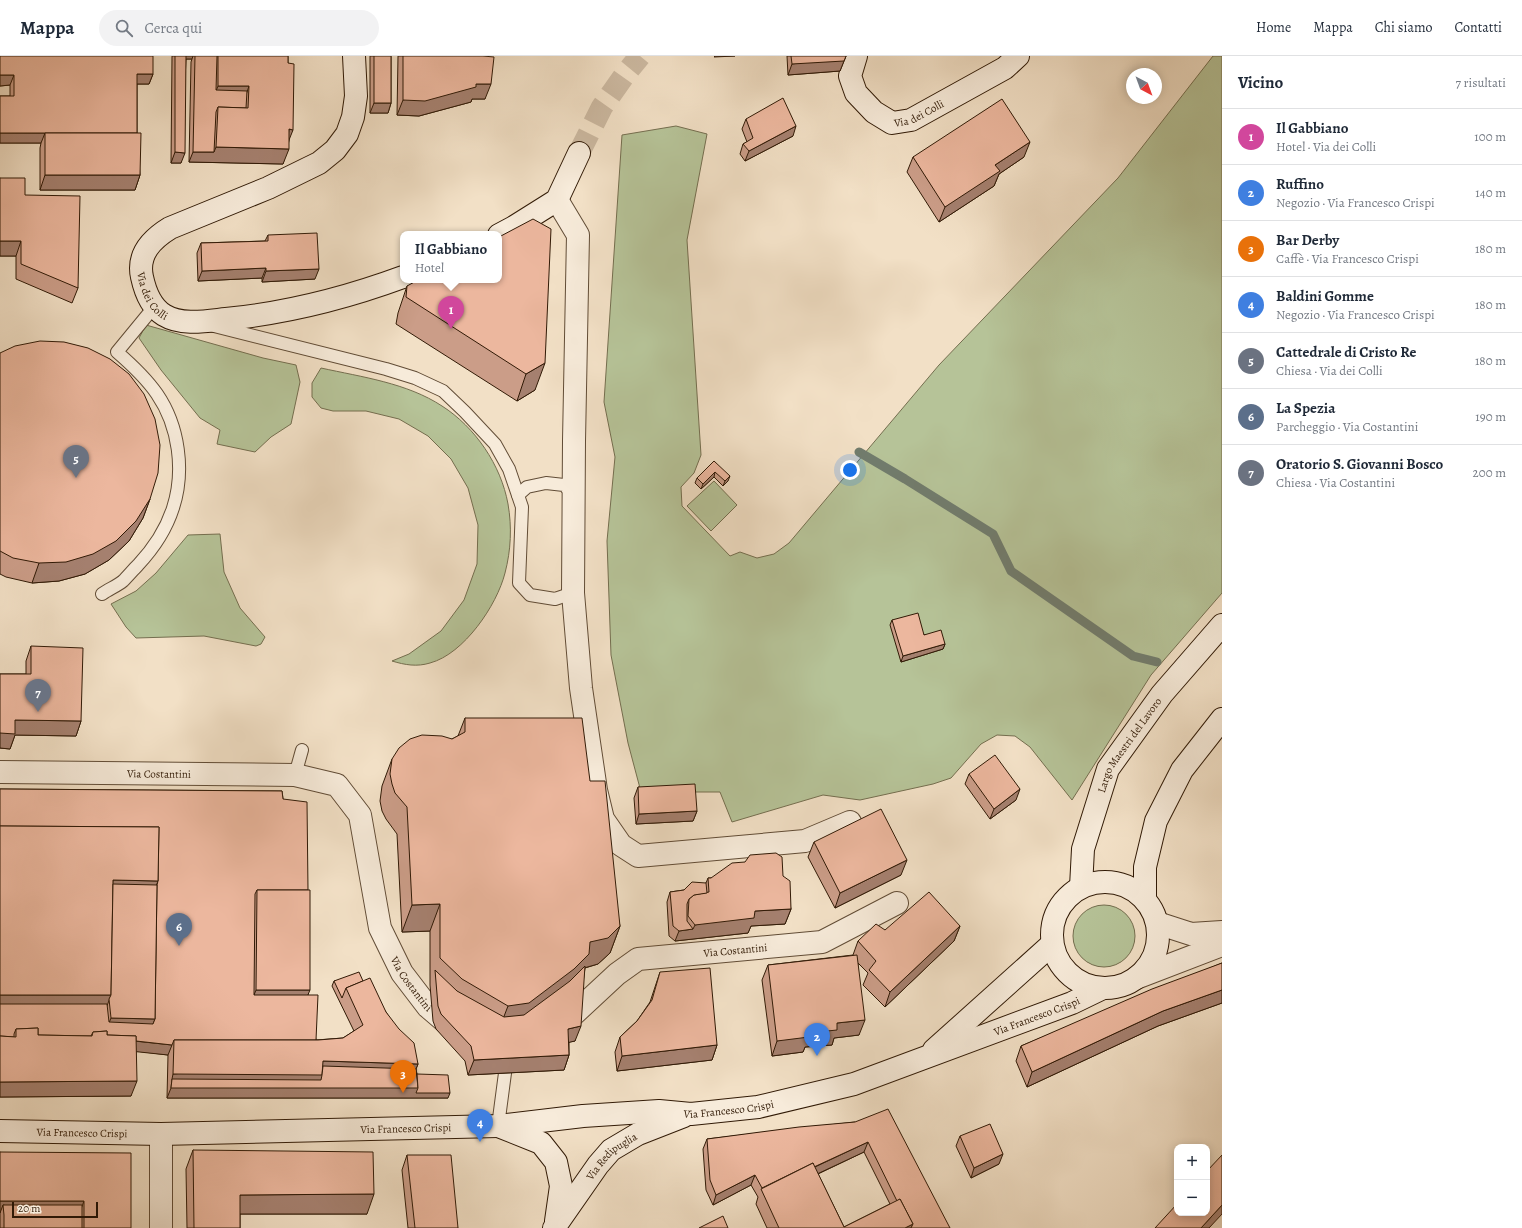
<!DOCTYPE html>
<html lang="it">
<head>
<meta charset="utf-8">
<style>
  :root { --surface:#fff; --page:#f2f2f3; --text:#1f2937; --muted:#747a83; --line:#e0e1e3; --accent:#8f2418 }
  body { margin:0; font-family:Alegreya,serif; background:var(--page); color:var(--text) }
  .controls { position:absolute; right:12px; bottom:12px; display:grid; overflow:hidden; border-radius:8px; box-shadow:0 2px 10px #0003 }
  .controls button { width:36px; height:36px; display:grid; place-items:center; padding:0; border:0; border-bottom:1px solid var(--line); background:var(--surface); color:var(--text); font:20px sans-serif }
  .compass { position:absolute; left:1126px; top:12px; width:36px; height:36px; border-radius:50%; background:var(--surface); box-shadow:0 2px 10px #0003; rotate:139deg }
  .scale { position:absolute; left:12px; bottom:10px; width:86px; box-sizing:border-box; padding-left:4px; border:2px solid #311a06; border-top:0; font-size:11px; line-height:14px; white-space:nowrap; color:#311a06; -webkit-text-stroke:3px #f7ebda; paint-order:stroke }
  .you { position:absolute; left:850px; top:414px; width:14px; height:14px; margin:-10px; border:3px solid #fff; border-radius:50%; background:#1a73e8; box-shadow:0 0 0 6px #1a73e833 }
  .badge { display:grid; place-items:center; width:26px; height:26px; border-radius:50%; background:var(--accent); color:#fff; font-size:13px; font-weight:700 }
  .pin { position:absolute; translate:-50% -33px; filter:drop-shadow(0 1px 2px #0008) }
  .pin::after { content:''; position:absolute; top:21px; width:14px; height:12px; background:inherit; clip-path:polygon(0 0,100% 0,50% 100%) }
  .popup { position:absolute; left:400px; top:175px; width:102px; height:52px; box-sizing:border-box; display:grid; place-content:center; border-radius:8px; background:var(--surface); filter:drop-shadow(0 1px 3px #0005); font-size:13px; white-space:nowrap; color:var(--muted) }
  .popup b { font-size:15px; color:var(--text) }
  .popup::after { content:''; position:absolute; left:50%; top:100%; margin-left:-8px; border:8px solid transparent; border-top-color:var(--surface) }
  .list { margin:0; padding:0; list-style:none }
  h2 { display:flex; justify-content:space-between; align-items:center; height:52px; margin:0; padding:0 16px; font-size:17px }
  h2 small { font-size:13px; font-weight:400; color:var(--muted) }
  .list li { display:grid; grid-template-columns:26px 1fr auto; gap:12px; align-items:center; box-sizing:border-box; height:56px; padding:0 16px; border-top:1px solid var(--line) }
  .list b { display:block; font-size:15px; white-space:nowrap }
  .list p { margin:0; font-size:13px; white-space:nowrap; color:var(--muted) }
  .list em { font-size:13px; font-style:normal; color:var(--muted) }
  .icon { flex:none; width:22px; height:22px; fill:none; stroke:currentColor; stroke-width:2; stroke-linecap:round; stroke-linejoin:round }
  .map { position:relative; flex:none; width:1222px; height:1172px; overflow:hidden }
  header { display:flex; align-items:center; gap:24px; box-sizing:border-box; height:56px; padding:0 20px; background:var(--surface); border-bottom:1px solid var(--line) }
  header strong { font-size:19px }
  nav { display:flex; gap:22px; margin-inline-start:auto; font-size:14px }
  .search { width:280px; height:36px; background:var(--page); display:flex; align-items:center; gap:10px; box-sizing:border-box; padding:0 14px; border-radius:22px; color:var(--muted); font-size:15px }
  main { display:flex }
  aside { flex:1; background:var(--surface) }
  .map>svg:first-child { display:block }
</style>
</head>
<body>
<header>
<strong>Mappa</strong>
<div class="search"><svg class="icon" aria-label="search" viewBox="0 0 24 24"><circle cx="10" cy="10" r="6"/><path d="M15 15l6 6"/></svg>Cerca qui</div>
<nav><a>Home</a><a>Mappa</a><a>Chi siamo</a><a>Contatti</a></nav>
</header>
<main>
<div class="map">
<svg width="1222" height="1172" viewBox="0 0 1222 1172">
  <rect width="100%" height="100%" fill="#f2e0c6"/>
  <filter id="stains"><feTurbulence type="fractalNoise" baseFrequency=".005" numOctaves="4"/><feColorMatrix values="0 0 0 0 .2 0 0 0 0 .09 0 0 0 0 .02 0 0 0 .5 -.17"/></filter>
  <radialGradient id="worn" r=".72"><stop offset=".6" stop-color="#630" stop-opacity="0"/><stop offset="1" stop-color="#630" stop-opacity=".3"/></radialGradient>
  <!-- green -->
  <g fill="#b6c398" stroke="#746e4f">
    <polygon points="1213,0 1222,0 1222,537 1151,619 1072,744 1030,691 1015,680 997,679 981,688 951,722 933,728 860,744 823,739 732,766 720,736 641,736 628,687 611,599 607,485 615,401 604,346 622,79 676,70 707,78 687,184 701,399 694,417 681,431 682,450 730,500 740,496 757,502 774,498 789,487 939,309 1118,122"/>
    <polygon points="146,269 263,302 296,309 300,326 291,368 271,381 255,396 217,388 220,374 200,362 161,314 139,282"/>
    <path d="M321,312c41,9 86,15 121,38 33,21 59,59 66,98 4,23 3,46 -3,69 -8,32 -41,81 -75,90 -13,4 -25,2 -38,-2l17,-7 32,-23 23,-31 13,-36 1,-39 -10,-37 -17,-29 -23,-23 -29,-17 -33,-8h-33l-12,-3 -9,-11v-14z"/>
    <polygon points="714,425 737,449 711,475 687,450"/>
    <polygon points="220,478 224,516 240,552 265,581 261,588 256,590 204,580 136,582 126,571 111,548 136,535 156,517 188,479"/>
    <circle cx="1104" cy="880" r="31"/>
  </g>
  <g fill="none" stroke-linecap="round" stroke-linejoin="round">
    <!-- stream -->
    <polyline stroke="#717c6d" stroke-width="9" points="859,396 905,423 993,478 1011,515 1133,600 1157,606"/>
    <!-- secondary-tunnel -->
    <polyline stroke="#cbb8a0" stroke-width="22" stroke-dasharray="22 11" stroke-linecap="butt" points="579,97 602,51 626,17 640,0"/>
    <defs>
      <g id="lane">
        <polyline points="214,270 386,313 415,322 443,335 465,356 495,388 509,413 522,451 519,527 530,539 555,543 573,537"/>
        <polyline points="518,439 527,431 546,427 564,429 574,440"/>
        <path d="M102,538c7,-5 15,-8 21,-13 5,-5 10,-11 15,-16 15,-16 28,-35 35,-57 12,-37 6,-82 -16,-114 -11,-16 -25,-29 -40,-42l37,-45"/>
        <polyline points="295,719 302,694"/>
        <polyline points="498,1070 505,1017"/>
      </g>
      <g id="street">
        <polyline points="557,144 578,179 574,385 573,537 581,632 596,734 603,763 621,789 638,800 805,785 850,766"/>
        <path id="s1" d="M0,716l295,3 42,10 23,30 20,113 22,45 26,34 28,24"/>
        <polyline points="1157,867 1191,878 1222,876"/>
        <polyline points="1136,922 1222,889"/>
        <path id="s2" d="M561,970l56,-52 21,-15 184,-17 75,-39"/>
        <polyline points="161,1078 161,1172"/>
      </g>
      <g id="secondary">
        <path id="s3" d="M354,0l2,40 -3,21 -6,17 -12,16 -16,13 -51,25 -98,40c-18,11 -33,26 -28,49 3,14 9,30 22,38 18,11 43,6 62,4 61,-6 120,-21 177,-42"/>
        <path id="s4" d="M856,0l-6,20 6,17 18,19 18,11 19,-3 94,-52 13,-12"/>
        <polyline points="499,179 514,171 557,144 579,97"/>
        <circle cx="1105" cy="879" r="53"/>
        <path id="s5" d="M1081,831l2,-38 25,-80 54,-75 60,-69"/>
        <polyline points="1145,843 1145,811 1156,765 1182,714 1222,663"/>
        <polyline points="934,994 1051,889"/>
        <polyline points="501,1071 541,1087 556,1106 561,1130 556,1165"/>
        <path id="s6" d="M0,1075l161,3 337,-8 85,-10 76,-5 32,3 67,-7 96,-23 218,-81 31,-15"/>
        <path id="s7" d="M554,1172l44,-63 13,-15 27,-16 46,-18"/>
      </g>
    </defs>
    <!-- lane casing -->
    <use href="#lane" stroke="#614c36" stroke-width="14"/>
    <!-- street casing -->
    <use href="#street" stroke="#614c36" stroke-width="24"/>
    <!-- secondary casing -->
    <use href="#secondary" stroke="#311a06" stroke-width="24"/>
    <!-- lane -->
    <use href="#lane" stroke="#f7ebda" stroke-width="12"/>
    <!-- street -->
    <use href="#street" stroke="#f7ebda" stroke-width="22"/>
    <!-- secondary -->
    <use href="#secondary" stroke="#f7ebda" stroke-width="22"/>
  </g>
  <!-- wall -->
  <g fill="#cb9d88" stroke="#311a06" fill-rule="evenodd">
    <polygon points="0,0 153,18 149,28 137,28 137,77 140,119 135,134 40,134 40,92 41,87 0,87 0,40 10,40 10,29 0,30"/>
    <polygon points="172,0 288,0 288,7 289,85 283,108 189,106 191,6 192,3 186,3 181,107 171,107"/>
    <polygon points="370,0 391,0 391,47 388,57 370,57"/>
    <polygon points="398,0 483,0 485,43 472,43 471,46 419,60 397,59"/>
    <polygon points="787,0 846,0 840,15 788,19"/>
    <polygon points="746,63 793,80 745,105 740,98 743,88 747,86 742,73"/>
    <polygon points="913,101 1024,101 999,118 994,130 939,166 907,116"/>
    <polygon points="0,122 25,139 78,232 72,247 16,223 16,200 0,200"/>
    <polygon points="268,179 315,223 262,226 262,222 198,225 197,197 201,187 265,185"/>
    <polygon points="499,224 535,334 517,345 396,268 398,257 407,230"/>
    <polygon points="0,297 150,443 143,462 129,485 109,504 85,518 59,525 32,527 6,521 0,518"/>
    <polygon points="714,405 728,425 723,430 714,421 701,433 695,427 697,422"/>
    <polygon points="892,564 945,588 943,593 901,606 890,569"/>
    <polygon points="31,590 81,665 76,680 15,679 10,693 0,692 0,618 26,618 26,605"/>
    <polygon points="465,662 590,725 620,870 610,897 598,908 585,912 575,985 569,986 569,999 564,1014 468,1019 465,1005 436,973 433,965 430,929 430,875 402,876 397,778 386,763 382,755 380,745 382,730 392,703 452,683 458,680"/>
    <polygon points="969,718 1016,744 990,763 965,728"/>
    <polygon points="638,731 697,755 693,765 636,768 634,742"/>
    <polygon points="0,733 282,735 308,939 316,984 343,982 354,975 332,930 334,925 363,925 386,956 418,1008 416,1013 417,1018 448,1042 167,1042 168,999 136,995 131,1040 0,1041"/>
    <polygon points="814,786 901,819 835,852 808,801"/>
    <polygon points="783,820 791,853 785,868 751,870 748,877 675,885 669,880 667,846 670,836 684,834 706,827 708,822"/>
    <polygon points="960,870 954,885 885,951 863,929 868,917 858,907 859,979 834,982 832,989 805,991 803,996 772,1000 762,924 768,909 853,899 858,885 885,874"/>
    <polygon points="1222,907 1222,947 1158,970 1027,1031 1016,1005 1021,990"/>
    <polygon points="660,916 717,989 712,1004 617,1015 615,996 620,981 637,965 650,946"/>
    <path d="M855,1066l95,106h-183l-11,-24 2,-7 -7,-12 -38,20 -7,-15 -3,-41 4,-10zM864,1096l26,52 -46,23 -26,-53z"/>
    <polygon points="960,1080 999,1108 971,1122 956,1090"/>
    <polygon points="193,1094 367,1158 240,1158 240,1172 187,1172 186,1113"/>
    <polygon points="0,1096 131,1172 0,1172"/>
    <polygon points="407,1099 458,1172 408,1172 402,1114"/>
  </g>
  <!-- shaded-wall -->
  <g fill="#a5806f" stroke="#311a06">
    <polygon points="183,0 193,0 192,3 182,3"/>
    <polygon points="715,0 735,0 714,1"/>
    <polygon points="846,0 840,15 788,19 792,8"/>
    <polygon points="137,18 153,18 149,28 133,28"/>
    <polygon points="0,19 14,19 10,29 0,30"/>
    <polygon points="476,28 491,28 485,43 472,43 471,46 419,60 397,59 403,44"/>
    <polygon points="218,30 249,30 244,45 212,45"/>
    <polygon points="374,47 391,47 388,57 370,57"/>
    <polygon points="796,70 793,80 745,105 749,95"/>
    <polygon points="289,73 293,74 287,89"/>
    <polygon points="0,77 45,77 41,87 0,87"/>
    <polygon points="1030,86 1024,101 999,118 994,130 939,166 945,151 995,109"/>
    <polygon points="216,91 289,93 283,108 189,106 193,96 214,96"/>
    <polygon points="175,96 185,97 181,107 171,107"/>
    <polygon points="45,119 140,119 135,134 40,134"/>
    <polygon points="0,185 21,185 16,200 0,200"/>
    <polygon points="266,212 262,222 198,225 202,215"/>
    <polygon points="319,213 315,223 262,226 266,215"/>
    <polygon points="545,307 535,334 517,345 526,318"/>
    <polygon points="715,416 714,421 701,433 703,428"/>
    <polygon points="730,420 728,425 723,430 725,425"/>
    <polygon points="150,443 143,462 129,485 109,504 85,518 59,525 32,527 39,507"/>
    <polygon points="945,588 943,593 901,606 903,600"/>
    <polygon points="15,664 81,665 76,680 15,679 10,693 0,692 0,677"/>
    <polygon points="1020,733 1016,744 990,763 994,753"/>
    <polygon points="697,755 693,765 636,768 639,758"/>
    <polygon points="907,804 901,819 835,852 840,837"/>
    <polygon points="113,824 158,825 151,844 111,843"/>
    <polygon points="440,848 430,875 402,876 412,849"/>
    <polygon points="791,853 785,868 751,870 748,877 675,885 679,875 693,873 695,869 755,855"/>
    <polygon points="620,870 610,897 598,908 584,912 580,925 498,976 508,950 590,886"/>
    <polygon points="960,870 954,885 885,951 890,936"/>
    <polygon points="256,934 310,934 304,948 250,949"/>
    <polygon points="1222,934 1222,947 1158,970 1027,1031 1032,1016 1163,955"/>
    <polygon points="0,939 111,939 104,958 0,958"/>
    <polygon points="111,962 155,963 149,978 105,977"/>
    <polygon points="865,964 859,979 834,982 832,989 805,991 803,996 772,1000 777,985 837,967"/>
    <polygon points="581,970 575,985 562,988 568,973"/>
    <polygon points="134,985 172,989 168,999 130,995"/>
    <polygon points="717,989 712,1004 617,1015 622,1000"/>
    <polygon points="569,999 564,1014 468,1019 474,1004"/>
    <polygon points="323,1005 418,1008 412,1023 418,1032 450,1037 448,1042 167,1042 171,1032 172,1023 173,1018"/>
    <polygon points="137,1025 131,1040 0,1041 0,1026"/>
    <polygon points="868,1086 864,1096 766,1142 764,1135"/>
    <polygon points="1003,1098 999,1108 971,1122 974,1112"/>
    <polygon points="755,1119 751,1129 713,1149 716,1139"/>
    <polygon points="374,1138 367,1158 233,1158 240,1139"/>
    <polygon points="0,1145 84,1145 77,1164 3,1149 0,1157"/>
    <polygon points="1222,1149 1222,1158 1209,1172 1201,1172"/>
    <polygon points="913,1168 911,1172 905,1172"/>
  </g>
  <!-- building -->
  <g fill="#ecb79e" stroke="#311a06">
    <polygon points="0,0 153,0 153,18 137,18 137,77 0,77 0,40 14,40 14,19 0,19"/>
    <polygon points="175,0 186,0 185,97 175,96"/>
    <polygon points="195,0 217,0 216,34 247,35 246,52 218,51 216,56 214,96 193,96"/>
    <polygon points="218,0 288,0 288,7 294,8 293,74 289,73 289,93 216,91 218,51 248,52 249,30 218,30"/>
    <rect x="374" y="0" width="17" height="47"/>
    <polygon points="403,0 483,0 494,1 491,28 476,28 476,31 425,45 403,44"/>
    <polygon points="791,0 846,0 844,5 792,8"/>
    <polygon points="783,42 796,70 749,95 743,88 753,82 746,63"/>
    <polygon points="1002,43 1030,86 995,109 1000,115 945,151 913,101"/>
    <polygon points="45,77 141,77 140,119 45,119"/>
    <polygon points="0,122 25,122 25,139 80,140 78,232 21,208 21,185 0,185"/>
    <polygon points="533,163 551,173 545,307 526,318 406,241 407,230 418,224 499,224 499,181"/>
    <polygon points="317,177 319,213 266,215 266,212 202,215 201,187 268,185 268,179"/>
    <polygon points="40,285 64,286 88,292 110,303 129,318 144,338 155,363 160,389 158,417 150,443 136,465 116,485 93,498 66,506 39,507 13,502 0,495 0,297 15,290"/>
    <polygon points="714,405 730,420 725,425 715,416 703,428 697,422"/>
    <polygon points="918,557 924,579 941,574 945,588 903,600 892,564"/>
    <polygon points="31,590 83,592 81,665 15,664 15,678 0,677 0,618 31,618"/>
    <polygon points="465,662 582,662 590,725 605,725 620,870 608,882 590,886 589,898 574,913 529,947 508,950 462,923 440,902 440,848 412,849 407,751 395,737 392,728 390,718 392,703 399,692 410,683 422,679 442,680 452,683 465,676"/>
    <polygon points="995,699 1020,733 994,753 969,718"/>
    <polygon points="695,728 697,755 639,758 638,731"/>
    <polygon points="0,733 282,735 283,743 307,746 308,834 257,834 255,838 254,939 318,939 316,984 174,984 172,989 136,985 136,980 107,979 107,975 93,976 91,980 38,979 38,972 16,973 14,978 14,981 0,980 0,948 107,948 109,966 153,968 155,963 157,829 158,825 159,771 0,770"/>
    <polygon points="881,753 907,804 840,837 814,786"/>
    <polygon points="0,770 159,771 158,825 113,824 111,939 0,939"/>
    <polygon points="776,797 782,801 783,820 790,825 791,853 755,855 754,862 695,869 688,860 689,843 694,839 709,836 708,822 711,822 732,807 745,806 750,799"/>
    <polygon points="692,826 706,827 707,837 694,839 689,843 687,848 687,865 693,873 679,875 673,870 670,836 684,834"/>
    <polygon points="113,828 157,829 155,963 111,962 109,943 111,939"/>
    <polygon points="257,834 310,834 310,934 256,934"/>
    <polygon points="929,836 960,870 890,936 869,914 876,905 858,885 876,868 885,874"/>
    <polygon points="857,899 865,964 837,967 837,974 808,977 809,981 777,985 768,909"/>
    <polygon points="1222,907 1222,934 1163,955 1032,1016 1021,990 1152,933"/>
    <polygon points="585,910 581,970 568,973 569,999 474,1004 471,990 441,958 438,950 435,914 457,935 504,961 524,959 570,925"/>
    <polygon points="710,912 717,989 622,1000 620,981 637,965 652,944 660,916"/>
    <polygon points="359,916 363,925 346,932 342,942 334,925"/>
    <polygon points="370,922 386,956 399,973 414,987 418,1008 323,1005 322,1019 173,1018 174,984 318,984 343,982 363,969 346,932"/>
    <polygon points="38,972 38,979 92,980 93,976 107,975 107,979 136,980 137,1025 0,1026 0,980 16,981 16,973"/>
    <polygon points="323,1010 416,1013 418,1032 171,1032 172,1023 321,1024 322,1019"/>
    <polygon points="417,1018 448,1019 450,1037 416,1037 418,1032"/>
    <polygon points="888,1053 950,1172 911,1172 913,1168 900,1143 897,1145 868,1086 814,1111 813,1107 762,1132 755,1119 716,1139 710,1124 707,1083 799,1071 855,1066"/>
    <polygon points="990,1068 1003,1098 974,1112 960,1080"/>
    <polygon points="193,1094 373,1096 374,1138 240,1139 240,1172 194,1172"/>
    <polygon points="0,1096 131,1097 131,1172 84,1172 84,1145 0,1145"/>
    <polygon points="407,1099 451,1099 458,1172 415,1172"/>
    <polygon points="1222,1099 1222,1149 1201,1172 1155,1172 1177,1148 1177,1157 1207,1157 1207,1115"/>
    <polygon points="813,1107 844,1171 900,1143 913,1168 905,1172 779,1172 761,1133"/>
    <polygon points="3,1149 82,1149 82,1172 4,1172 4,1159"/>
    <polygon points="723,1160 728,1172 699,1172"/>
  </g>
  <g text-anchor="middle" stroke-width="3.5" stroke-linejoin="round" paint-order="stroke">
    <!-- street labels -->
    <g font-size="11" fill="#311a06" stroke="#f7ebda">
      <text dy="4" stroke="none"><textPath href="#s4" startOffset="115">Via dei Colli</textPath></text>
      <text dy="4" stroke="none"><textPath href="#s3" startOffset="365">Via dei Colli</textPath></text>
      <text dy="4" stroke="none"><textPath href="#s5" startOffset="153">Largo Maestri del Lavoro</textPath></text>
      <text dy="4" stroke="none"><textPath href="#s1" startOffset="159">Via Costantini</textPath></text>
      <text dy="4" stroke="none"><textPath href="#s2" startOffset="200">Via Costantini</textPath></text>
      <text dy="4" stroke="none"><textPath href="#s1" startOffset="555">Via Costantini</textPath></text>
      <text dy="4" stroke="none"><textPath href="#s6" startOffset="1053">Via Francesco Crispi</textPath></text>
      <text dy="4" stroke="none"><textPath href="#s6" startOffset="730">Via Francesco Crispi</textPath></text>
      <text dy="4" stroke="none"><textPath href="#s6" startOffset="406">Via Francesco Crispi</textPath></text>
      <text dy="4" stroke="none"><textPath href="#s6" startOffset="82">Via Francesco Crispi</textPath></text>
      <text dy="4" stroke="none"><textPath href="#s7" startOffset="93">Via Redipuglia</textPath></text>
    </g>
  </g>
  <rect width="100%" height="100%" filter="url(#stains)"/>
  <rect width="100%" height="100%" fill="url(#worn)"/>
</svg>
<div class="controls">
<button>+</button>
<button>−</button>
</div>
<svg class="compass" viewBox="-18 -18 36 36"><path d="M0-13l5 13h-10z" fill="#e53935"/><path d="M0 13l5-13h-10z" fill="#747a83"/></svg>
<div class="scale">20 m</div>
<div class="you"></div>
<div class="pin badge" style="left:451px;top:273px;background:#d1479c">1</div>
<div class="popup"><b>Il Gabbiano</b>Hotel</div>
<div class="pin badge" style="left:817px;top:1000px;background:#3f7fe0">2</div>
<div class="pin badge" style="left:403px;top:1037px;background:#e8710a">3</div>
<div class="pin badge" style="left:480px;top:1086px;background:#3f7fe0">4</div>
<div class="pin badge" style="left:76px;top:422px;background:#6b7280">5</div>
<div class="pin badge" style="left:179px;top:890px;background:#5c6f8a">6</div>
<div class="pin badge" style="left:38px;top:656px;background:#6b7280">7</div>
</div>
<aside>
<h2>Vicino<small>7 risultati</small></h2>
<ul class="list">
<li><span class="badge" style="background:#d1479c">1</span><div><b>Il Gabbiano</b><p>Hotel · Via dei Colli</p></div><em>100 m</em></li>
<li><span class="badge" style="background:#3f7fe0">2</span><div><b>Ruffino</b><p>Negozio · Via Francesco Crispi</p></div><em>140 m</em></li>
<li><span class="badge" style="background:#e8710a">3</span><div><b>Bar Derby</b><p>Caffè · Via Francesco Crispi</p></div><em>180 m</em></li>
<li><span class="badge" style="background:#3f7fe0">4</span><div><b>Baldini Gomme</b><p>Negozio · Via Francesco Crispi</p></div><em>180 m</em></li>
<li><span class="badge" style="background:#6b7280">5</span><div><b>Cattedrale di Cristo Re</b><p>Chiesa · Via dei Colli</p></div><em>180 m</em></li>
<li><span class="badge" style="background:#5c6f8a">6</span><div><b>La Spezia</b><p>Parcheggio · Via Costantini</p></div><em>190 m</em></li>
<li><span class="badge" style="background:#6b7280">7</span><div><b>Oratorio S. Giovanni Bosco</b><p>Chiesa · Via Costantini</p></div><em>200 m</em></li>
</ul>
</aside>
</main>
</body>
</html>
